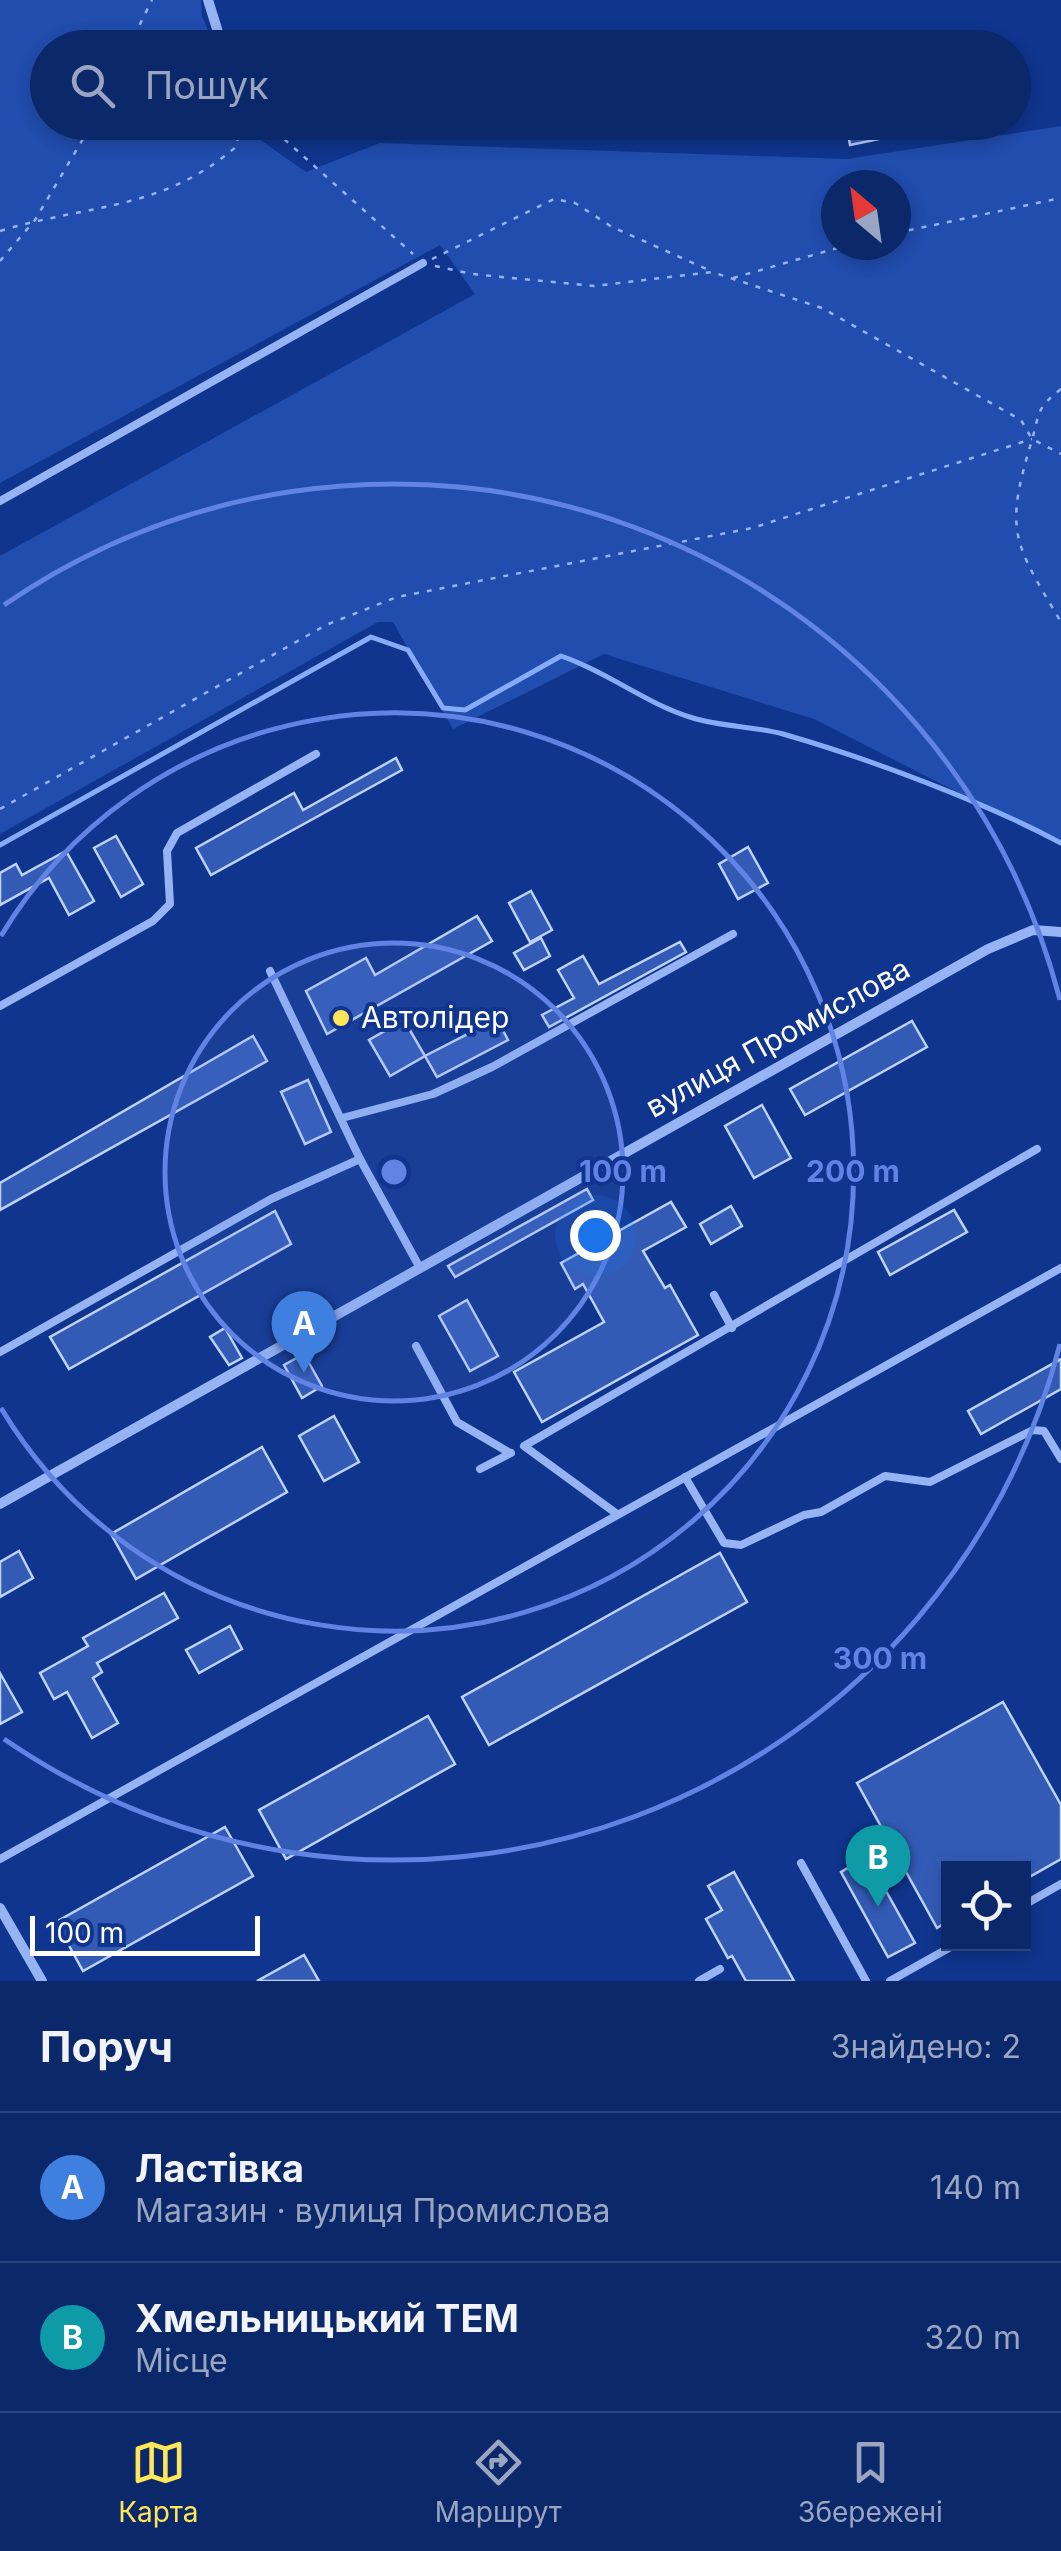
<!DOCTYPE html>
<html lang="uk">
<head>
<meta charset="utf-8">
<style>
  :root { --surface:#0b286a; --page:#193472; --text:#f1f3f6; --muted:#9aa6c1; --line:#2b447e; --accent:#ffe659 }
  body { margin:0; font-family:Inter,sans-serif; background:var(--page); color:var(--text) }
  .controls { position:absolute; right:30px; bottom:30px; display:grid; overflow:hidden; border-radius:0px; box-shadow:0 5px 15px #0003 }
  .controls button { width:90px; height:90px; display:grid; place-items:center; padding:0; border:0; border-bottom:2px solid var(--line); background:var(--surface); color:var(--text); font:50px sans-serif }
  .compass { position:absolute; left:821px; top:170px; width:90px; height:90px; border-radius:50%; background:var(--surface); box-shadow:0 5px 15px #0003; rotate:331deg }
  .scale { position:absolute; left:30px; bottom:25px; width:230px; box-sizing:border-box; padding-left:10px; border:5px solid #fff; border-top:0; font-size:28px; line-height:35px; white-space:nowrap; color:#fff; -webkit-text-stroke:8px #0f358e; paint-order:stroke }
  .you { position:absolute; left:595px; top:1235px; width:35px; height:35px; margin:-25px; border:8px solid #fff; border-radius:50%; background:#1a73e8; box-shadow:0 0 0 15px #1a73e833 }
  .badge { display:grid; place-items:center; width:65px; height:65px; border-radius:50%; background:var(--accent); color:#fff; font-size:32px; font-weight:700 }
  .pin { position:absolute; translate:-50% -82px; filter:drop-shadow(0 2px 5px #0008) }
  .pin::after { content:''; position:absolute; top:52px; width:35px; height:30px; background:inherit; clip-path:polygon(0 0,100% 0,50% 100%) }
  .list { margin:0; padding:0; list-style:none }
  h2 { display:flex; justify-content:space-between; align-items:center; height:130px; margin:0; padding:0 40px; font-size:42px }
  h2 small { font-size:32px; font-weight:400; color:var(--muted) }
  .list li { display:grid; grid-template-columns:65px 1fr auto; gap:30px; align-items:center; box-sizing:border-box; height:150px; padding:0 40px; border-top:2px solid var(--line) }
  .list b { display:block; font-size:38px; white-space:nowrap }
  .list p { margin:0; font-size:32px; white-space:nowrap; color:var(--muted) }
  .list em { font-size:32px; font-style:normal; color:var(--muted) }
  .icon { flex:none; width:55px; height:55px; fill:none; stroke:currentColor; stroke-width:2; stroke-linecap:round; stroke-linejoin:round }
  .map { position:relative; flex:none; width:1061px; height:1981px; overflow:hidden }
  .search { position:absolute; background:var(--surface); box-shadow:0 5px 15px #0003; left:30px; right:30px; top:30px; height:110px; display:flex; align-items:center; gap:25px; box-sizing:border-box; padding:0 35px; border-radius:55px; color:var(--muted); font-size:38px }
  .sheet { height:430px; background:var(--surface) }
  nav { display:flex; justify-content:space-around; align-items:center; box-sizing:border-box; height:140px; border-top:2px solid var(--line); background:var(--surface); font-size:28px; color:var(--muted) }
  nav a { display:grid; justify-items:center; gap:5px }
  nav .on { color:var(--accent) }
  .map>svg:first-child { display:block }
</style>
</head>
<body>
<div class="map">
<svg width="1061" height="1981" viewBox="0 0 1061 1981">
  <rect width="100%" height="100%" fill="#0f358e"/>
  <!-- green -->
  <path fill="#204dae" fill-rule="evenodd" d="M0,0h201l1,16 13,31 -167,1v74l188,1 70,49 74,-29 467,16 214,-33v719l-247,-126 -210,-65 -151,75 -60,-107h-15l-378,212v-278l475,-262 -35,-49 -440,238zM836,185h60v60h-60z"/>
  <g fill="none" stroke-linecap="round" stroke-linejoin="round">
    <!-- stream -->
    <path stroke="#87acf7" stroke-width="5" d="M0,845l371,-208 37,13 35,58 22,2 96,-54c47,16 85,48 132,62 29,9 61,8 90,16 87,25 199,67 278,109"/>
  </g>
  <!-- building -->
  <g fill="#335bb6" stroke="#bed2fe" stroke-width="2.5">
    <polygon points="846,122 876,122 879,139 850,145"/>
    <polygon points="396,758 402,770 211,875 196,848 294,793 303,810"/>
    <polygon points="116,836 143,884 121,897 94,848"/>
    <polygon points="748,847 768,883 738,899 719,864"/>
    <polygon points="66,851 94,901 69,915 49,878 0,905 0,873 16,864 22,875"/>
    <polygon points="531,891 552,930 530,942 509,903"/>
    <polygon points="477,916 492,941 327,1034 306,991 366,958 375,975"/>
    <polygon points="541,938 550,956 524,970 514,953"/>
    <polygon points="680,942 686,952 549,1027 542,1015 574,998 558,970 583,956 599,984"/>
    <polygon points="497,1019 508,1040 437,1077 425,1056"/>
    <polygon points="404,1020 425,1056 390,1076 369,1040"/>
    <polygon points="912,1021 927,1047 805,1115 790,1089"/>
    <polygon points="253,1036 267,1061 0,1210 0,1183"/>
    <polygon points="308,1080 331,1132 305,1144 281,1092"/>
    <polygon points="762,1105 791,1158 754,1178 725,1126"/>
    <polygon points="587,1189 593,1200 455,1277 448,1266"/>
    <polygon points="671,1202 686,1227 643,1251 665,1288 670,1285 698,1335 542,1422 514,1372 604,1322 583,1284 575,1289 561,1263"/>
    <polygon points="731,1206 742,1226 711,1244 700,1224"/>
    <polygon points="954,1210 967,1232 890,1275 878,1252"/>
    <polygon points="275,1211 291,1244 69,1369 50,1337"/>
    <polygon points="467,1300 498,1356 470,1371 439,1316"/>
    <polygon points="225,1328 242,1358 229,1365 210,1337"/>
    <polygon points="304,1354 322,1386 302,1398 284,1365"/>
    <polygon points="1061,1359 1061,1389 981,1434 968,1411"/>
    <polygon points="334,1416 359,1462 324,1481 299,1436"/>
    <polygon points="262,1447 287,1492 136,1579 111,1534"/>
    <polygon points="19,1551 33,1578 0,1597 0,1562"/>
    <polygon points="720,1553 747,1602 489,1745 462,1697"/>
    <polygon points="164,1593 178,1618 97,1663 102,1672 93,1678 118,1723 92,1738 67,1692 54,1699 40,1673 88,1646 83,1638"/>
    <polygon points="230,1626 242,1649 199,1673 186,1650"/>
    <polygon points="0,1673 22,1712 0,1724"/>
    <polygon points="1003,1702 1061,1805 1061,1859 1024,1880 1024,1868 948,1868 948,1921 937,1928 857,1783"/>
    <polygon points="428,1716 455,1764 286,1859 259,1810"/>
    <polygon points="225,1827 253,1876 83,1971 56,1922"/>
    <polygon points="867,1857 915,1943 888,1957 841,1872"/>
    <polygon points="734,1872 794,1981 746,1981 732,1956 728,1958 706,1919 722,1910 708,1886"/>
    <polygon points="304,1955 319,1981 257,1981"/>
  </g>
  <g fill="none" stroke-linecap="round" stroke-linejoin="round">
    <!-- path -->
    <g stroke="#96b4f3" stroke-width="2.5" stroke-dasharray="5 8" stroke-linecap="butt">
      <polyline points="128,48 152,0"/>
      <polyline points="265,122 413,254"/>
      <path d="M0,231c88,-27 162,-20 237,-85l2,-24"/>
      <polyline points="896,233 1061,198"/>
      <polyline points="432,259 554,199 575,203 612,227 709,270"/>
      <polyline points="0,261 35,220 93,122"/>
      <polyline points="435,266 472,274 594,286 712,272 822,308 1021,420 1032,439 1061,454"/>
      <polyline points="733,278 848,245"/>
      <path d="M1061,389c-25,20 -21,22 -29,51 -28,92 -19,101 29,182"/>
      <polyline points="0,809 326,625 397,597 752,528 1032,439"/>
    </g>
    <!-- lane -->
    <g stroke="#96b4f3" stroke-width="8">
      <polyline points="0,501 423,263"/>
      <polyline points="270,971 360,1159 420,1268"/>
      <polyline points="0,1006 153,921 170,904 167,851 177,833 316,754"/>
      <polyline points="342,1118 433,1094 492,1067 733,934"/>
      <polyline points="714,1295 732,1328"/>
      <polyline points="416,1346 457,1422 510,1453"/>
      <polyline points="0,1352 271,1199 360,1159"/>
      <polyline points="480,1469 511,1453"/>
      <polyline points="685,1477 724,1543 741,1545 804,1515 821,1512 885,1476 930,1482 1033,1430 1044,1431 1061,1459"/>
      <polyline points="617,1514 524,1446 1037,1149"/>
      <polyline points="0,1859 1061,1268"/>
      <polyline points="801,1863 866,1981"/>
      <polyline points="1024,1905 1061,1884"/>
      <polyline points="699,1981 720,1969"/>
      <polyline points="890,1981 956,1944"/>
    </g>
    <!-- street -->
    <g stroke="#96b4f3" stroke-width="10">
      <polyline points="208,0 223,48"/>
      <polyline points="0,1504 988,949 1033,930 1061,932"/>
      <polyline points="0,1908 42,1981"/>
    </g>
  </g>
  <!-- distance rings -->
  <circle cx="394" cy="1172" r="229" fill="#6183e4" fill-opacity=".12"/>
  <g fill="none" stroke="#6183e4" stroke-width="5">
    <circle cx="394" cy="1172" r="229"/>
    <path d="M1 936A459 459 0 1 1 1 1408"/>
    <path d="M1060 1344A688 688 0 0 1 4 1739M4 605A688 688 0 0 1 1060 1000"/>
  </g>
  <!-- markers -->
  <circle fill="#ffe659" stroke="#0f358e" stroke-width="4" cx="341" cy="1018" r="10"/>
  <g text-anchor="middle" stroke-width="8" stroke-linejoin="round" paint-order="stroke">
    <!-- poi labels -->
    <g font-size="30" fill="#fff" stroke="#0f358e" text-anchor="start">
      <text x="361" y="1028">Автолідер</text>
    </g>
    <!-- street labels -->
    <g font-size="30" fill="#fff" stroke="#0f358e">
      <text transform="translate(778 1038) rotate(-29)" y="10">вулиця Промислова</text>
    </g>
  </g>
  <circle cx="394" cy="1172" r="15" fill="#6183e4" stroke="#0f358e" stroke-width="5"/>
  <g font-size="30" text-anchor="middle" font-weight="bold" fill="#6183e4" stroke="#0f358e" stroke-width="8" stroke-linejoin="round" paint-order="stroke">
    <text x="623" y="1182">100 m</text>
    <text x="853" y="1182">200 m</text>
    <text x="880" y="1669">300 m</text>
  </g>
</svg>
<div class="controls">
<button><svg class="icon" aria-label="locate" viewBox="0 0 24 24"><circle cx="12" cy="12" r="6"/><path d="M12 2v4M12 18v4M2 12h4M18 12h4"/></svg></button>
</div>
<svg class="compass" viewBox="-18 -18 36 36"><path d="M0-13l5 13h-10z" fill="#e53935"/><path d="M0 13l5-13h-10z" fill="#9aa6c1"/></svg>
<div class="scale">100 m</div>
<div class="you"></div>
<div class="pin badge" style="left:304px;top:1373px;background:#3f7fe0">A</div>
<div class="pin badge" style="left:878px;top:1907px;background:#0f9aa8">B</div>
<div class="search"><svg class="icon" aria-label="search" viewBox="0 0 24 24"><circle cx="10" cy="10" r="6"/><path d="M15 15l6 6"/></svg>Пошук</div>
</div>
<section class="sheet">
<h2>Поруч<small>Знайдено: 2</small></h2>
<ul class="list">
<li><span class="badge" style="background:#3f7fe0">A</span><div><b>Ластівка</b><p>Магазин · вулиця Промислова</p></div><em>140 m</em></li>
<li><span class="badge" style="background:#0f9aa8">B</span><div><b>Хмельницький ТЕМ</b><p>Місце</p></div><em>320 m</em></li>
</ul>
</section>
<nav>
<a class="on"><svg class="icon" aria-label="map" viewBox="0 0 24 24"><path d="M3 6l6-2 6 2 6-2v14l-6 2-6-2-6 2zM9 4v14M15 6v14"/></svg>Карта</a>
<a><svg class="icon" aria-label="directions" viewBox="0 0 24 24"><path d="M12 3l9 9-9 9-9-9zM9 14v-3h6M13 9l2 2-2 2"/></svg>Маршрут</a>
<a><svg class="icon" aria-label="saved" viewBox="0 0 24 24"><path d="M7 4h10v16l-5-4-5 4z"/></svg>Збережені</a>
</nav>
</body>
</html>
